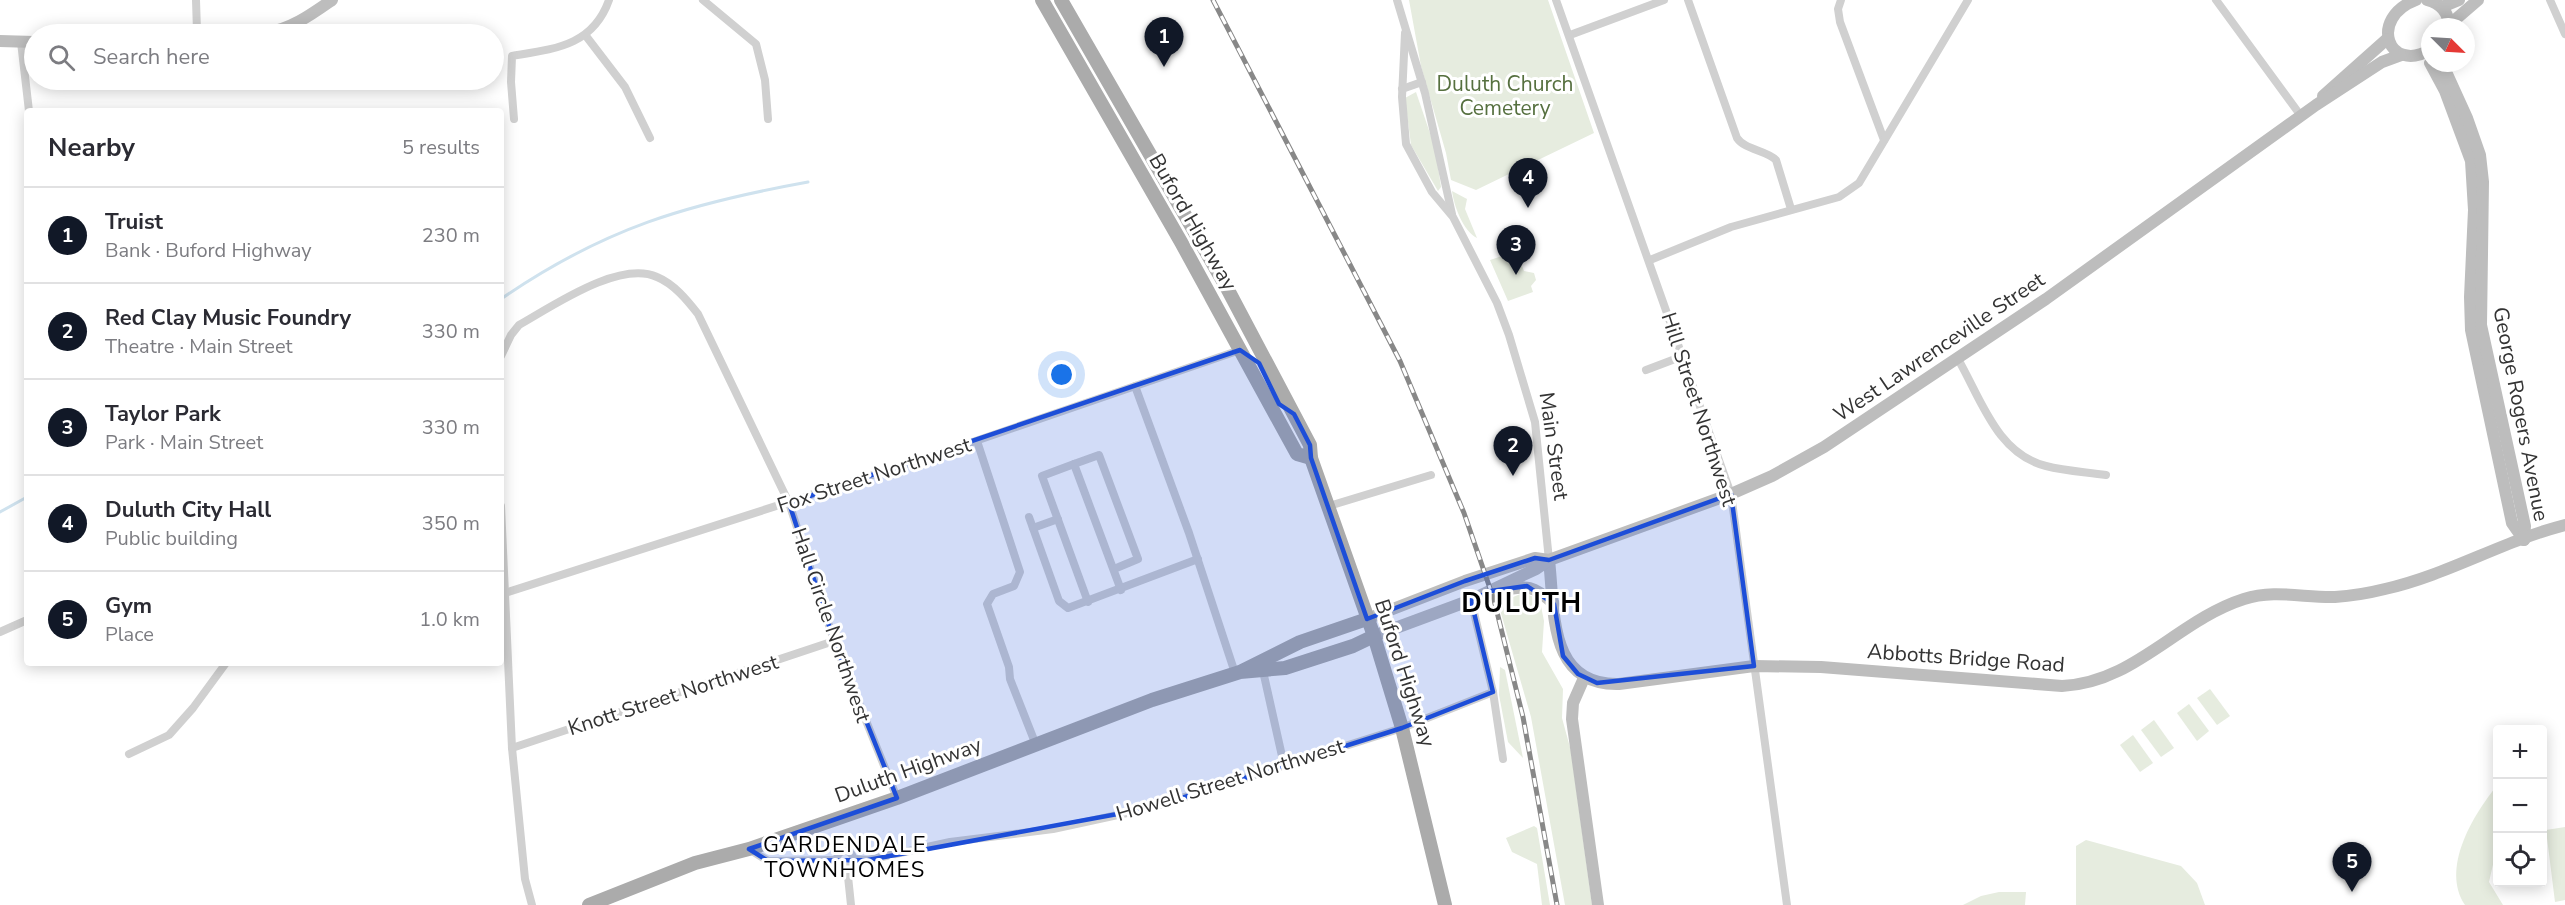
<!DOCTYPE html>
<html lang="en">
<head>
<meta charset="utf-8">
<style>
  :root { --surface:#fff; --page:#f7f7f7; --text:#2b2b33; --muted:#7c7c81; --line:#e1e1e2; --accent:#111827 }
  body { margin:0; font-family:"Nunito Sans",sans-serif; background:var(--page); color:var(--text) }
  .controls { position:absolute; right:18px; bottom:18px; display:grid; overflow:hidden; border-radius:6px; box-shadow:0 3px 15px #0003 }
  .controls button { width:54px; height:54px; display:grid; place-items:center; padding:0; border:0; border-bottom:2px solid var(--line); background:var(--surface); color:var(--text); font:30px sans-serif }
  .compass { position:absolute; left:2421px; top:18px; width:54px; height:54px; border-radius:50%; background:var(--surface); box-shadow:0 3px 15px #0003; rotate:114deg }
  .you { position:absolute; left:1062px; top:375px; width:21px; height:21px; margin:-15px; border:4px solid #fff; border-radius:50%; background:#1a73e8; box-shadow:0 0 0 9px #1a73e833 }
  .badge { display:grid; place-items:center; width:39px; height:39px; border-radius:50%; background:var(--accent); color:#fff; font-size:20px; font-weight:700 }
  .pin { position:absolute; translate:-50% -50px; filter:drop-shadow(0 2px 3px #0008) }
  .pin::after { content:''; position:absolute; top:32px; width:21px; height:18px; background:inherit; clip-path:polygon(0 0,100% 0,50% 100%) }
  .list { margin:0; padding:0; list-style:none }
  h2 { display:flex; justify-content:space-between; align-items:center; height:78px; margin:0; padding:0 24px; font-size:26px }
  h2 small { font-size:20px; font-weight:400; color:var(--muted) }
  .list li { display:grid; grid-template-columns:39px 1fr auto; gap:18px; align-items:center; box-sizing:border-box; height:96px; padding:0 24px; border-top:2px solid var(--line) }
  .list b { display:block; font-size:22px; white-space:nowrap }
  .list p { margin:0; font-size:20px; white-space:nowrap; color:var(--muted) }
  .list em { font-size:20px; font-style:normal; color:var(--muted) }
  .icon { flex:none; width:33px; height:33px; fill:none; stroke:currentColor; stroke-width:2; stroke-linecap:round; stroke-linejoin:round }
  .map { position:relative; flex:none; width:2565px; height:905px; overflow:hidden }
  .search { position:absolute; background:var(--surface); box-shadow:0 3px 15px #0003; left:24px; top:24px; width:480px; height:66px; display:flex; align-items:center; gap:15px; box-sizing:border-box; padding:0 21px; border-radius:33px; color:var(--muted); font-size:22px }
  .panel { position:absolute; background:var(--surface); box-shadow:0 3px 15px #0003; left:24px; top:108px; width:480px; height:558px; border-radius:6px }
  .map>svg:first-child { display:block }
</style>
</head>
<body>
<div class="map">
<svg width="2565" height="905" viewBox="0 0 2565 905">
  <rect width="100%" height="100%" fill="#fff"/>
  <!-- green -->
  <g fill="#e6ecdf">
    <polygon points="1409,0 1548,0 1594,133 1476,190 1451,180 1446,153 1421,66"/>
    <polygon points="1416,92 1435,148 1441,187 1438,191 1411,145 1405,98"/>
    <path d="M1452,191l15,8 -2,10 12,29c-14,-7 -23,-32 -25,-47z"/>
    <polygon points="1517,251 1522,254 1520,261 1524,271 1534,273 1536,280 1531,286 1533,292 1508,301 1490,260"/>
    <polygon points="1523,593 1534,597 1541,606 1544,621 1542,652 1563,689 1562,718 1571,751 1592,905 1565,905 1531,717 1498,603"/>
    <polygon points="1500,667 1505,670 1523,758 1508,742 1499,695"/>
    <polygon points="2210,689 2230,716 2217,725 2197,698"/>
    <polygon points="2189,704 2209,731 2197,741 2177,713"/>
    <polygon points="2154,720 2174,748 2161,757 2141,730"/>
    <polygon points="2133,735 2153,763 2140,772 2120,745"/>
    <path d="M2495,788h2v59l-8,35 14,23h-38c-24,-36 7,-88 30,-117z"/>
    <polygon points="1534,826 1537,828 1550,905 1542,905 1537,864 1512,852 1506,838"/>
    <polygon points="2565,827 2565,900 2555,902 2546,830"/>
    <polygon points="2086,840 2181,866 2197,883 2205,905 2076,905 2076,846"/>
    <polygon points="1999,892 2026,892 2025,905 1963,905 1981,896"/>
  </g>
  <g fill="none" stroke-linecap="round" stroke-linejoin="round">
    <!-- stream -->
    <g stroke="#cfe2ee" stroke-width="3">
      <path d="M501,299c103,-71 186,-95 307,-117"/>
      <polyline points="0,512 27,497"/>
    </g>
    <!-- street -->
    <g stroke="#d0d0d0" stroke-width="8">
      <polyline points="196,0 197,31"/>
      <polyline points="703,0 756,44 765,80 768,119"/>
      <polyline points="1397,0 1425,93 1452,214"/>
      <polyline points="1556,0 1731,494 1787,905"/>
      <path d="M1688,0l49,138c8,12 29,12 39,22l15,49"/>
      <polyline points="1841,0 1838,9 1840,22 1884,140"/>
      <polyline points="2216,0 2301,116"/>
      <polyline points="2550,0 2565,34"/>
      <polyline points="1405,33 1402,97 1406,144 1432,192 1453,217 1497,303 1509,335 1535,422 1549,560"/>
      <polyline points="1570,35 1664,0"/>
      <polyline points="586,36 625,87 650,138"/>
      <polyline points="21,42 29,111"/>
      <polyline points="1402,89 1422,82"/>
      <path d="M514,119l-3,-37 1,-26c42,-7 81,-10 97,-56"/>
      <polyline points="1650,260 1731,227 1839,197 1859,183 1968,0"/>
      <path d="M501,356l10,-21 8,-10c34,-19 100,-65 138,-48 17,7 30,23 41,37l91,189 45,138 63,157"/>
      <path d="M1958,359c23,40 39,95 88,107 19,5 40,6 60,9"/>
      <polyline points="1646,370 1683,356"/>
      <polyline points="1135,386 1189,533 1235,673"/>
      <polyline points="977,441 1020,572 1014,586 993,594 987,604 1009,667 1010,679 1036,745"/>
      <polyline points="1074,464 1042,476 1088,602"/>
      <polyline points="501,506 512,748 525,879 532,905"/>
      <polyline points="1329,506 1431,475"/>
      <polyline points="1029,517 1059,601 1068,608 1198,559"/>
      <polyline points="1033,528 1058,519"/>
      <polyline points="1114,569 1138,559 1099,455 1074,464 1121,590"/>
      <polyline points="505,593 929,457 1240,350"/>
      <polyline points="1471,600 1493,692 1503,759"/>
      <polyline points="0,632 27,620"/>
      <polyline points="1263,671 1284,765"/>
      <polyline points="512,748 834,641"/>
      <polyline points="129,754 169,735 193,708 226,663"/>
      <polyline points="749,849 768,861 837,860"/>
      <circle cx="845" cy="859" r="8"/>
      <polyline points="854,859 868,860 950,842 1053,829 1150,808 1402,728 1493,692"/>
      <polyline points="847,867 851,905"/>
    </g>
    <!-- secondary -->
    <g stroke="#bdbdbd" stroke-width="12">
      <path d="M2416,0c-48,18 -28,74 14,50"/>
      <path d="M2427,0c15,4 22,13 22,27"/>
      <polyline points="2442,7 2459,0"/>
      <polyline points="2449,25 2478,0"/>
      <path d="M144,34c41,-5 83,4 121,-1 25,-3 47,-19 67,-33"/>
      <polyline points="0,41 34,42"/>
      <polyline points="2430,63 2445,91 2471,161 2474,210 2470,297 2471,330 2512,523 2524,540"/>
      <polyline points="2442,63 2467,118 2480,155 2483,182 2481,325 2525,526 2524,540"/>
      <polyline points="2323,96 2387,39"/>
      <path d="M1549,560c6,52 -1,126 70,124l135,-18 67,1 241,19c72,-3 116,-66 182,-87 30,-10 61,-1 91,-2 16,-1 34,-4 50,-8 62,-14 118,-48 180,-64"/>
      <path d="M1501,591c27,-6 32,-6 53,13"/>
      <polyline points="1367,619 1465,581 1535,558 1549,560"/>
      <polyline points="1374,636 1471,600 1536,569 1549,560 1731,494 1772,476 1824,447 2046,299 2316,105 2382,62 2401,55"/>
      <polyline points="1584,678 1573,703 1572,719 1598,905"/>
    </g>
    <!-- primary -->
    <g stroke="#ababab" stroke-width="14">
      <polyline points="1042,0 1181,242 1297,454 1311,458"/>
      <polyline points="1061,0 1227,288 1310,445 1311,458 1374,636 1402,728 1445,905"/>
      <polyline points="1242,671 1300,642 1367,619"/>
      <polyline points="589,905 695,863 749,849 897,798 1152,700 1240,672 1285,668 1353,646 1374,636"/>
    </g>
    <defs>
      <polyline id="rail" points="1213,0 1400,361 1464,513 1494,600 1523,717 1557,905"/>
    </defs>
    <!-- rail casing -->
    <use href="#rail" stroke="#888" stroke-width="5"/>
    <!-- rail -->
    <use href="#rail" stroke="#fff" stroke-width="3" stroke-dasharray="9" stroke-linecap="butt"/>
  </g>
  <!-- marked area -->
  <path fill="#1d4ed8" fill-opacity="0.2" stroke="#1d4ed8" stroke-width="4.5" stroke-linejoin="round" d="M1240,350l19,13 20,41 15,10 16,31 1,13 56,161 98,-38 70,-23 14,2 182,-66 23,172 -157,17 -19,-9 -15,-18 -9,-52 -27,-18 -36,5 -20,9 22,92 -91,36 -252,80 -282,52 -100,1 -19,-12 148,-51 -63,-157 -45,-138z"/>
  <g text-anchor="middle" stroke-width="6" stroke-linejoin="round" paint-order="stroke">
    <!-- park labels -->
    <g font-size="21" fill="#56703f" stroke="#fff">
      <text x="1505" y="91">Duluth Church<tspan x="1505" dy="24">Cemetery</tspan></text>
    </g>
    <!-- street labels -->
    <g font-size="21" fill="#333" stroke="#fff">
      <text transform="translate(1193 222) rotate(60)" y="7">Buford Highway</text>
      <text transform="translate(1939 347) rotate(-34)" y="7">West Lawrenceville Street</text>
      <text transform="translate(1699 409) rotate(72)" y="7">Hill Street Northwest</text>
      <text transform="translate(2521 414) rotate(79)" y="7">George Rogers Avenue</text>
      <text transform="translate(1554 446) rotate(82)" y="7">Main Street</text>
      <text transform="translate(874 475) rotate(-18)" y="7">Fox Street Northwest</text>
      <text transform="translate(831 625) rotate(71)" y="7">Hall Circle Northwest</text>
      <text transform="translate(1966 658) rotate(4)" y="7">Abbotts Bridge Road</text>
      <text transform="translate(1405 673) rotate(72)" y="7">Buford Highway</text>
      <text transform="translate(673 695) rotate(-18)" y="7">Knott Street Northwest</text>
      <text transform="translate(908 770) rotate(-20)" y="7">Duluth Highway</text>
      <text transform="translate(1230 780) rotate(-17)" y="7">Howell Street Northwest</text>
    </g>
    <!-- neighbourhood labels -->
    <g font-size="22" letter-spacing="1.5" fill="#000" stroke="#fff">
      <text x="845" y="852">GARDENDALE<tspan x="845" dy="25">TOWNHOMES</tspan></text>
    </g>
    <!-- district labels -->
    <g font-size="27" font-weight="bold" letter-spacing="1.5" fill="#000" stroke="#fff">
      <text x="1522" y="612">DULUTH</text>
    </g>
  </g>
</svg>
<div class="controls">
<button>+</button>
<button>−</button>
<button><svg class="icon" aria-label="locate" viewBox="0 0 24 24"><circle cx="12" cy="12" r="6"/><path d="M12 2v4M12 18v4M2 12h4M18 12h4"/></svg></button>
</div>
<svg class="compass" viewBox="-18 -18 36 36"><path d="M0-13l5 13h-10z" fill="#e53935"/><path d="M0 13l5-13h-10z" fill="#7c7c81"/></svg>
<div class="you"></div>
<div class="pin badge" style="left:1164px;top:67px">1</div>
<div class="pin badge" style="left:1513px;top:476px">2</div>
<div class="pin badge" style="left:1516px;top:275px">3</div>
<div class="pin badge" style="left:1528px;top:208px">4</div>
<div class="pin badge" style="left:2352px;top:892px">5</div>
<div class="search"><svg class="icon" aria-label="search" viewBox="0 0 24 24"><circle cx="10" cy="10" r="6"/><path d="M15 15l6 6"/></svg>Search here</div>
<section class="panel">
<h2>Nearby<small>5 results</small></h2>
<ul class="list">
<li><span class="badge">1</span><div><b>Truist</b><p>Bank · Buford Highway</p></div><em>230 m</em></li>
<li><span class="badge">2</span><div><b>Red Clay Music Foundry</b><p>Theatre · Main Street</p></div><em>330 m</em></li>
<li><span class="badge">3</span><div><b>Taylor Park</b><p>Park · Main Street</p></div><em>330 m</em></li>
<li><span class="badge">4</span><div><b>Duluth City Hall</b><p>Public building</p></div><em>350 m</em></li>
<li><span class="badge">5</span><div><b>Gym</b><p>Place</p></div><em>1.0 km</em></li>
</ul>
</section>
</div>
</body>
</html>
